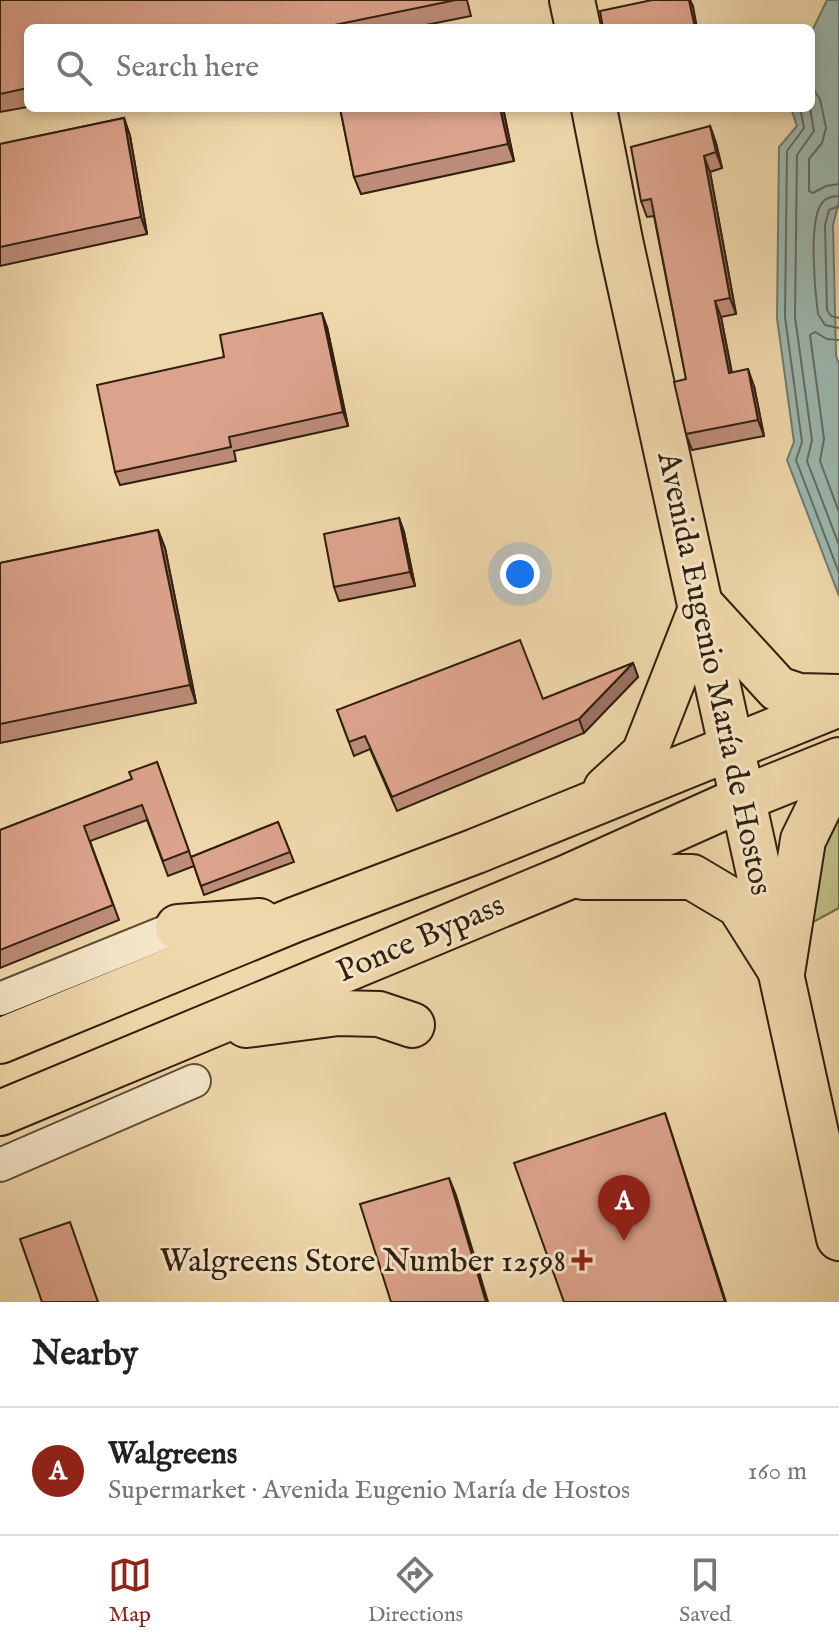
<!DOCTYPE html>
<html lang="en">
<head>
<meta charset="utf-8">
<style>
  :root { --surface:#fff; --page:#f2f2f2; --text:#222; --muted:#767676; --line:#e0e0e0; --accent:#8f2418 }
  body { margin:0; font-family:"IM FELL English",serif; background:var(--page); color:var(--text) }
  .you { position:absolute; left:520px; top:574px; width:28px; height:28px; margin:-20px; border:6px solid #fff; border-radius:50%; background:#1a73e8; box-shadow:0 0 0 12px #1a73e833 }
  .badge { display:grid; place-items:center; width:52px; height:52px; border-radius:50%; background:var(--accent); color:#fff; font-size:26px; font-weight:700 }
  .pin { position:absolute; translate:-50% -66px; filter:drop-shadow(0 2px 4px #0008) }
  .pin::after { content:''; position:absolute; top:42px; width:28px; height:24px; background:inherit; clip-path:polygon(0 0,100% 0,50% 100%) }
  .list { margin:0; padding:0; list-style:none }
  h2 { display:flex; justify-content:space-between; align-items:center; height:104px; margin:0; padding:0 32px; font-size:34px }
  h2 small { font-size:26px; font-weight:400; color:var(--muted) }
  .list li { display:grid; grid-template-columns:52px 1fr auto; gap:24px; align-items:center; box-sizing:border-box; height:128px; padding:0 32px; border-top:2px solid var(--line) }
  .list b { display:block; font-size:30px; white-space:nowrap }
  .list p { margin:0; font-size:26px; white-space:nowrap; color:var(--muted) }
  .list em { font-size:26px; font-style:normal; color:var(--muted) }
  .icon { flex:none; width:44px; height:44px; fill:none; stroke:currentColor; stroke-width:2; stroke-linecap:round; stroke-linejoin:round }
  .map { position:relative; flex:none; width:839px; height:1302px; overflow:hidden }
  .search { position:absolute; background:var(--surface); box-shadow:0 4px 12px #0003; left:24px; right:24px; top:24px; height:88px; display:flex; align-items:center; gap:20px; box-sizing:border-box; padding:0 28px; border-radius:12px; color:var(--muted); font-size:30px }
  .sheet { height:232px; background:var(--surface) }
  nav { display:flex; justify-content:space-around; align-items:center; box-sizing:border-box; height:112px; border-top:2px solid var(--line); background:var(--surface); font-size:22px; color:var(--muted) }
  nav a { display:grid; justify-items:center; gap:4px }
  nav .on { color:var(--accent) }
  .map>svg:first-child { display:block }
</style>
</head>
<body>
<div class="map">
<svg width="839" height="1302" viewBox="0 0 839 1302">
  <rect width="100%" height="100%" fill="#eed7aa"/>
  <filter id="stains"><feTurbulence type="fractalNoise" baseFrequency=".0025" numOctaves="4"/><feColorMatrix values="0 0 0 0 .2 0 0 0 0 .09 0 0 0 0 .02 0 0 0 .5 -.17"/></filter>
  <radialGradient id="worn" r=".72"><stop offset=".6" stop-color="#630" stop-opacity="0"/><stop offset="1" stop-color="#630" stop-opacity=".3"/></radialGradient>
  <!-- green -->
  <polygon fill="#bfbd85" stroke="#786e4a" stroke-width="2" points="839,808 839,908 804,927 807,888"/>
  <!-- water -->
  <polygon fill="#9bb8b0" stroke="#717b70" stroke-width="2" points="827,0 839,0 839,201 833,225 836,356 839,364 839,596 787,460 794,442 777,318 779,147 797,126 791,108 811,108 811,33"/>
  <g fill="none" stroke-linecap="round" stroke-linejoin="round">
    <!-- shore -->
    <g stroke="#666c60" stroke-width="2">
      <polyline points="811,86 820,99 826,128 822,143 809,159 809,191 813,193 826,186 839,184"/>
      <polyline points="800,108 804,128 787,151 785,317 802,442 796,460 839,573"/>
      <polyline points="810,108 814,131 797,155 795,317 812,440 807,461 839,545"/>
      <path d="M839,196c-7,0 -13,1 -17,7 -14,17 -7,89 -4,111l7,11 14,3"/>
      <polyline points="839,206 829,210 825,225 827,310 831,316 839,318"/>
      <polyline points="839,340 827,339 815,332 810,335 824,439 820,461 839,512"/>
    </g>
    <defs>
      <g id="minor">
        <polyline points="0,999 178,927"/>
        <polyline points="0,1165 194,1081"/>
      </g>
      <g id="primary">
        <polyline points="572,0 578,28"/>
        <polyline points="594,108 620,240 839,1238"/>
      </g>
      <g id="trunk">
        <polyline points="606,789 644,754 702,606 778,689 799,696 839,697"/>
        <polyline points="583,877 692,877 739,905 782,973"/>
        <polyline points="178,927 259,921"/>
        <polyline points="782,973 803,840 830,785 839,773"/>
        <polyline points="246,1025 338,1013 379,1014 412,1025"/>
        <polyline points="0,1041 294,920 476,851 839,704"/>
        <polyline points="0,1113 568,877 744,798 839,760"/>
      </g>
    </defs>
    <!-- minor casing -->
    <use href="#minor" stroke="#604d36" stroke-width="36"/>
    <!-- primary casing -->
    <use href="#primary" stroke="#311f0f" stroke-width="48"/>
    <!-- trunk casing -->
    <use href="#trunk" stroke="#311f0f" stroke-width="48"/>
    <!-- minor -->
    <use href="#minor" stroke="#f4e5c8" stroke-width="32"/>
    <!-- primary -->
    <use href="#primary" stroke="#eed7aa" stroke-width="44"/>
    <!-- trunk -->
    <use href="#trunk" stroke="#eed7aa" stroke-width="44"/>
  </g>
  <!-- wall -->
  <g fill="#bd8c78" stroke="#311f0f" stroke-width="2">
    <polygon points="0,0 467,0 471,16 411,28 28,28 28,107 0,112"/>
    <polygon points="340,108 503,108 514,161 361,194 354,177"/>
    <polygon points="124,118 130,136 147,234 0,266 0,144"/>
    <polygon points="710,126 716,143 722,168 710,172 736,314 721,317 732,373 754,386 764,436 692,450 686,434 686,379 654,216 647,217 641,201"/>
    <polygon points="327,327 348,426 234,451 236,461 120,485 115,472 224,357"/>
    <polygon points="399,518 404,532 415,586 339,601 334,587"/>
    <polygon points="158,530 165,548 196,703 0,743 0,563"/>
    <polygon points="633,663 638,677 584,733 397,811 370,749 354,756 337,710 543,699"/>
    <polygon points="157,762 191,857 278,822 294,862 204,895 194,866 168,876 147,820 90,841 119,920 0,968 0,830 132,779"/>
  </g>
  <!-- shaded-wall -->
  <g fill="#9a7262" stroke="#311f0f" stroke-width="2">
    <polygon points="689,0 690,0 693,6 697,28 695,28"/>
    <polygon points="500,108 503,108 514,161 508,144"/>
    <polygon points="124,118 130,136 147,234 141,217"/>
    <polygon points="710,126 716,143 722,168 716,152"/>
    <polygon points="704,156 710,172 736,314 730,298"/>
    <polygon points="715,301 721,317 735,390 729,373"/>
    <polygon points="322,313 327,327 348,426 343,412"/>
    <polygon points="748,369 754,386 764,436 758,420"/>
    <polygon points="399,518 404,532 415,586 410,572"/>
    <polygon points="158,530 165,548 196,703 190,685"/>
    <polygon points="633,663 638,677 584,733 579,719"/>
    <polygon points="665,1113 671,1131 726,1302 725,1302"/>
    <polygon points="449,1178 456,1195 488,1302 486,1302"/>
  </g>
  <!-- building -->
  <g fill="#dca38c" stroke="#311f0f" stroke-width="2">
    <polygon points="0,0 456,0 320,28 28,28 28,88 0,94"/>
    <polygon points="652,0 689,0 695,28 603,28 600,11"/>
    <polygon points="340,108 500,108 508,144 354,177"/>
    <polygon points="124,118 141,217 0,247 0,144"/>
    <polygon points="710,126 716,152 704,156 730,298 715,301 729,373 748,369 758,420 686,434 674,382 686,379 651,199 641,201 631,147"/>
    <polygon points="322,313 343,412 229,437 231,447 115,472 97,385 224,357 220,335"/>
    <polygon points="399,518 410,572 334,587 324,534"/>
    <polygon points="158,530 190,685 0,724 0,563"/>
    <polygon points="520,640 543,699 633,663 579,719 392,797 365,736 349,742 337,710"/>
    <polygon points="157,762 189,851 163,861 142,805 84,826 113,905 0,950 0,830 132,779 129,772"/>
    <polygon points="278,822 290,852 201,886 191,857"/>
    <polygon points="665,1113 725,1302 564,1302 514,1163"/>
    <polygon points="449,1178 486,1302 391,1302 360,1204"/>
    <polygon points="70,1222 98,1302 42,1302 20,1239"/>
  </g>
  <!-- markers -->
  <path fill="#8f2418" stroke="#f4e5c8" stroke-width="3" d="M578 1248h8v8h8v8h-8v8h-8v-8h-8v-8h8z"/>
  <g text-anchor="middle" stroke-width="6" stroke-linejoin="round" paint-order="stroke">
    <!-- street labels -->
    <g font-size="32" fill="#311f0f" stroke="#f4e5c8">
      <text transform="translate(716 673) rotate(78)" y="11">Avenida Eugenio María de Hostos</text>
      <text transform="translate(420 937) rotate(-23)" y="11">Ponce Bypass</text>
    </g>
    <!-- poi labels -->
    <g font-size="32" fill="#311f0f" stroke="#f4e5c8" text-anchor="end">
      <text x="566" y="1271">Walgreens Store Number 12598</text>
    </g>
  </g>
  <rect width="100%" height="100%" filter="url(#stains)"/>
  <rect width="100%" height="100%" fill="url(#worn)"/>
</svg>
<div class="you"></div>
<div class="pin badge" style="left:624px;top:1241px">A</div>
<div class="search"><svg class="icon" aria-label="search" viewBox="0 0 24 24"><circle cx="10" cy="10" r="6"/><path d="M15 15l6 6"/></svg>Search here</div>
</div>
<section class="sheet">
<h2>Nearby<small></small></h2>
<ul class="list">
<li><span class="badge">A</span><div><b>Walgreens</b><p>Supermarket · Avenida Eugenio María de Hostos</p></div><em>160 m</em></li>
</ul>
</section>
<nav>
<a class="on"><svg class="icon" aria-label="map" viewBox="0 0 24 24"><path d="M3 6l6-2 6 2 6-2v14l-6 2-6-2-6 2zM9 4v14M15 6v14"/></svg>Map</a>
<a><svg class="icon" aria-label="directions" viewBox="0 0 24 24"><path d="M12 3l9 9-9 9-9-9zM9 14v-3h6M13 9l2 2-2 2"/></svg>Directions</a>
<a><svg class="icon" aria-label="saved" viewBox="0 0 24 24"><path d="M7 4h10v16l-5-4-5 4z"/></svg>Saved</a>
</nav>
</body>
</html>
